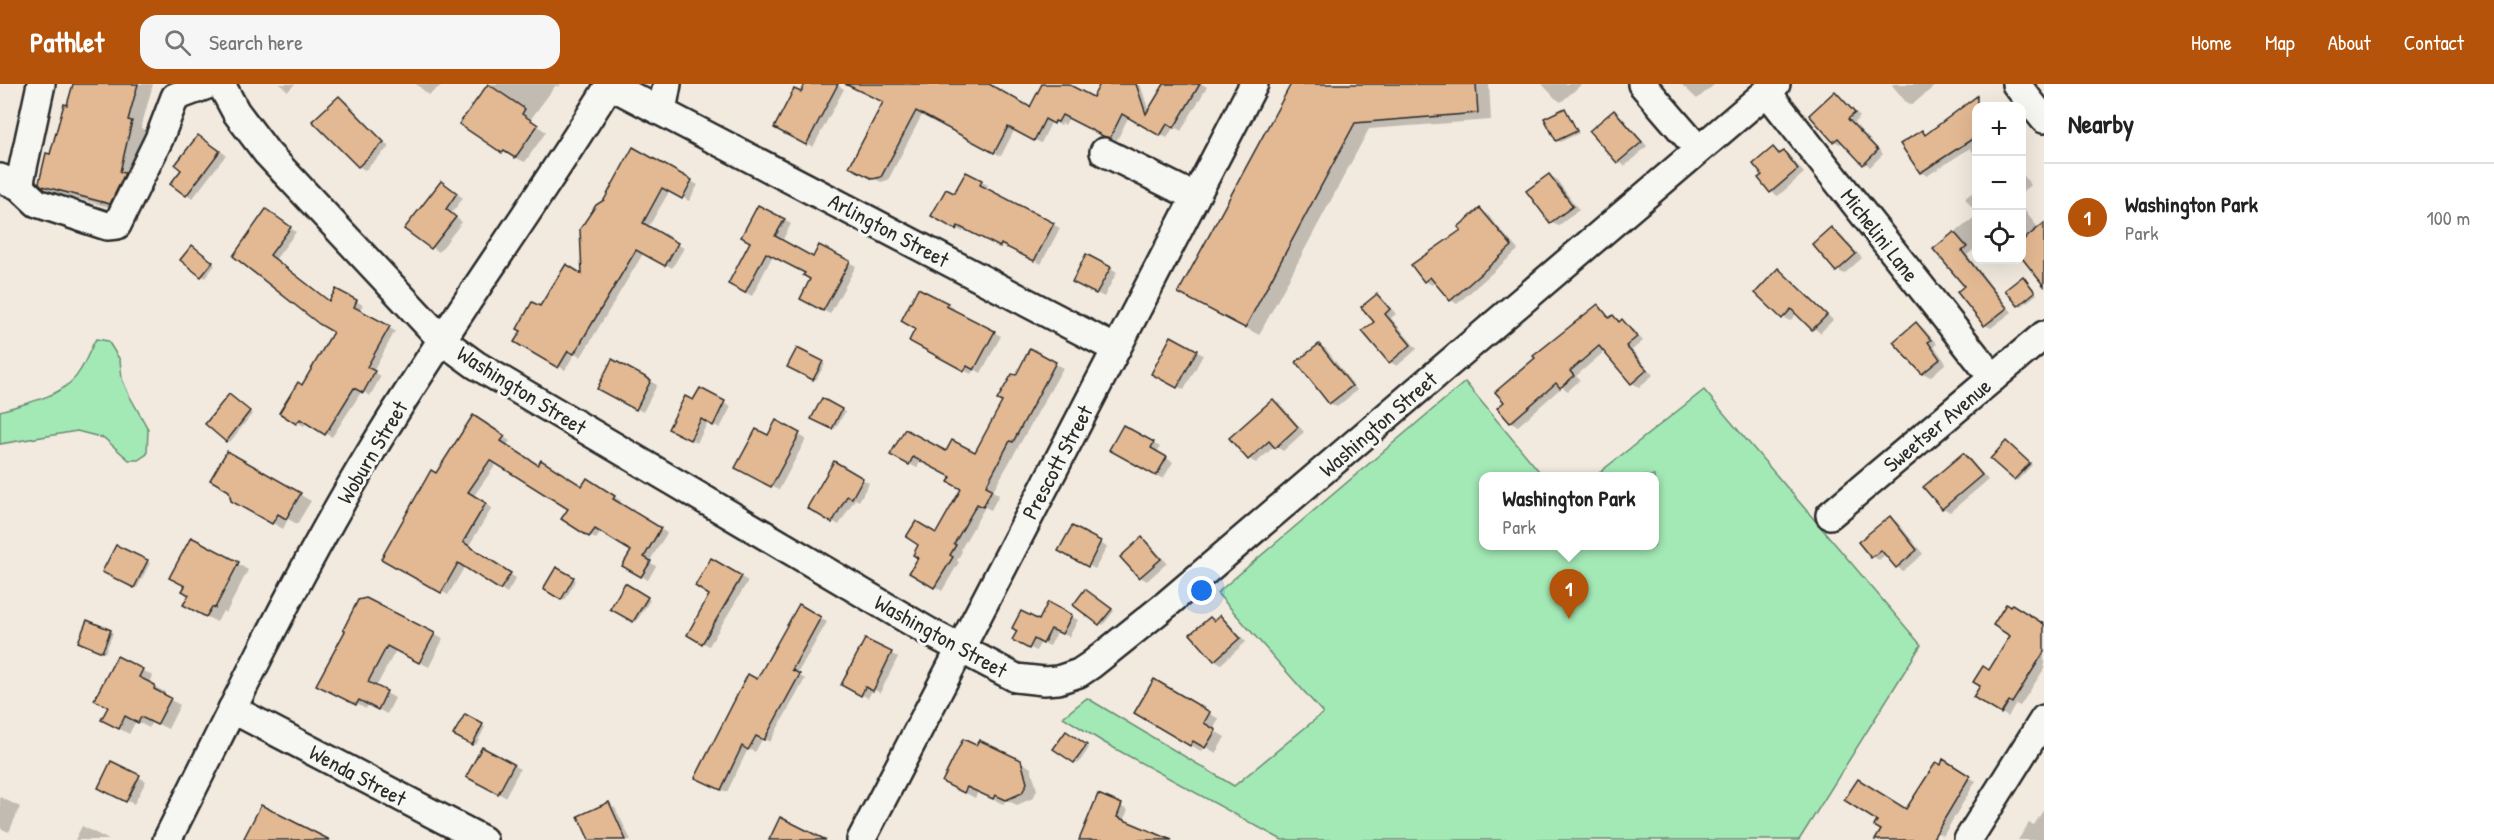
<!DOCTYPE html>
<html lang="en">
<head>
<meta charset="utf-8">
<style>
  :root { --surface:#fff; --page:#f6f6f6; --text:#222; --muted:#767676; --line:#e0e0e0; --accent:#b45309 }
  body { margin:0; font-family:"Patrick Hand",sans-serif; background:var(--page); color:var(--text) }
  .controls { position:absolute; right:18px; top:18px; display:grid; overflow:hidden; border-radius:12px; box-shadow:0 6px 24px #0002 }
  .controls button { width:54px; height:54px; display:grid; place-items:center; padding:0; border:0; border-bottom:2px solid var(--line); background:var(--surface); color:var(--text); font:30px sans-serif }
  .you { position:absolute; left:1202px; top:507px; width:21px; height:21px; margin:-15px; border:4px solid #fff; border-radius:50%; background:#1a73e8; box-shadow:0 0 0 9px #1a73e833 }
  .badge { display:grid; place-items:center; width:39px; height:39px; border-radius:50%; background:var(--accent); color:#fff; font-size:20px; font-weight:700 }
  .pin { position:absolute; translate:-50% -50px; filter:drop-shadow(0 2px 3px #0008) }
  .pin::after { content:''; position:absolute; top:32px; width:21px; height:18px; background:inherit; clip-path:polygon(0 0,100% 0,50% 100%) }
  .popup { position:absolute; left:1479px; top:388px; width:180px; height:78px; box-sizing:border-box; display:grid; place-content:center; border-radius:12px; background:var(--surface); filter:drop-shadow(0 2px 4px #0005); font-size:20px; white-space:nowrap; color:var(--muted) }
  .popup b { font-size:22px; color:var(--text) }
  .popup::after { content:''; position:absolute; left:50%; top:100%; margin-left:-12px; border:12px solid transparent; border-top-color:var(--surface) }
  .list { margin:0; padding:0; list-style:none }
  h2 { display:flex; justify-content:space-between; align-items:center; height:78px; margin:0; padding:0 24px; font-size:26px }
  h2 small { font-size:20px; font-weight:400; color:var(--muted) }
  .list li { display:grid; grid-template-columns:39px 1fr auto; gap:18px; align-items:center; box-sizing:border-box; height:108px; padding:0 24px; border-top:2px solid var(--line) }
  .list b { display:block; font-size:22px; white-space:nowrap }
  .list p { margin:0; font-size:20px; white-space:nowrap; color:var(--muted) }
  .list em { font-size:20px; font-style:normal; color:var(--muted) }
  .icon { flex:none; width:33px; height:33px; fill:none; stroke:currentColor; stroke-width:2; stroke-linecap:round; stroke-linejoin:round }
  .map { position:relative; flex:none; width:2044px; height:756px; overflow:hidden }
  header { display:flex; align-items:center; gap:36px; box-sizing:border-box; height:84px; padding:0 30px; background:var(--accent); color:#fff }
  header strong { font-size:28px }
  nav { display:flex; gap:33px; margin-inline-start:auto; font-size:21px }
  .search { width:420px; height:54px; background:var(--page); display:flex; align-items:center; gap:15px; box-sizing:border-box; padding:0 21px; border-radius:18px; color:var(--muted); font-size:22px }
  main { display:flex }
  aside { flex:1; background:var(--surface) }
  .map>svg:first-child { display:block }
</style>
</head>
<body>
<header>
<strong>Pathlet</strong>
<div class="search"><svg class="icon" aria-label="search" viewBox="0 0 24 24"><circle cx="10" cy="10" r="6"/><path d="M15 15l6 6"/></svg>Search here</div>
<nav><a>Home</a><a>Map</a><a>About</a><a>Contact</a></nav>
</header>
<main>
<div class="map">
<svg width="2044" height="756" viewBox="0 0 2044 756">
  <rect width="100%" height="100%" fill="#f2eadf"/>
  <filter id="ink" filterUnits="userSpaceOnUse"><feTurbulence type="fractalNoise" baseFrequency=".0167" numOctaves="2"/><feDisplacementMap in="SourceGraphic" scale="12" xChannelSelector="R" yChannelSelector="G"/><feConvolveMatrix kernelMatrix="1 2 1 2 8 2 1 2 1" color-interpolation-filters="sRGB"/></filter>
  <g filter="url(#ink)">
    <!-- green -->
    <g fill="#a3e9b6" stroke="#678a70" stroke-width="1.5">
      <path d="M96,255l12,2 12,19 2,19 7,16 19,34 -1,25 -9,6h-9l-25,-22 -27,-7 -77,13v-33c28,-9 66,-14 81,-42 6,-10 9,-20 15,-30z"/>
      <polygon points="1465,298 1543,392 1484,392 1484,462 1654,462 1654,392 1595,392 1704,306 1921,561 1799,756 1282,756 1103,658 1063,633 1087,614 1234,702 1323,629 1217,509"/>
    </g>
    <!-- shadow -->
    <g fill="#0003">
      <polygon points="74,0 153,0 141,44 145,46 123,127 57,109 43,101"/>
      <polygon points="279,0 295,0 288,7"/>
      <polygon points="416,0 443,0 429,11"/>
      <polygon points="489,0 560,0 558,3 556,1 530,36 546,48 525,78 503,68 461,40"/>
      <polygon points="806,0 836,0 844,5 813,63 776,43"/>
      <polygon points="858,0 986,0 1031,25 1044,0 1065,0 1093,15 1101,0 1137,0 1141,3 1149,27 1166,0 1202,0 1207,3 1181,47 1174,42 1167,54 1129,32 1117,56 1069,33 1065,41 1062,39 1061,42 1052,37 1041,59 1015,45 1001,72 923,29 888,96 881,98 851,82 884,18"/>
      <polygon points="1293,0 1489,0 1491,36 1369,45 1259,251 1194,216"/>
      <polygon points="1542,0 1582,0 1561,18 1555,14"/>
      <polygon points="1681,0 1715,0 1697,15"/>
      <polygon points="1893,0 1937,0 1912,21 1905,17 1892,1"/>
      <polygon points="1835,9 1860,33 1854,39 1883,70 1870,83 1843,58 1840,60 1834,57"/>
      <polygon points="339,13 346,17 389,63 365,86 358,82"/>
      <polygon points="1976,24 1976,72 1970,64 1927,92 1921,88 1922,47 1927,51"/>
      <polygon points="1565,26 1579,49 1560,58 1557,56"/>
      <polygon points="1614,28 1621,32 1647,62 1625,82 1618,78"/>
      <polygon points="205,56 226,71 193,114 187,111"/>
      <polygon points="1773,64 1782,70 1784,69 1790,72 1804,89 1778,112 1771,108 1764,91"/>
      <polygon points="634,65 698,101 689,117 670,106 648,144 684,164 672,184 644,168 581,273 575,269 565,286 516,258 540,224 584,192 606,117"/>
      <polygon points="2022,89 2031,101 2022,109"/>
      <polygon points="966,90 988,101 986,106 1060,144 1041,180 1009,162 1007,165 966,144 963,148 933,132 955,111"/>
      <polygon points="1549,91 1556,95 1579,126 1558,142 1551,138"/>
      <polygon points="448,103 463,114 451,130 462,138 439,168 406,145"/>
      <polygon points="1976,106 1976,129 1965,114"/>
      <polygon points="2022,123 2039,145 2044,141 2044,190 2035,189 2022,172"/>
      <polygon points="1480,126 1487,130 1518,166 1457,220 1451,216 1436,197 1432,201 1425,197"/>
      <polygon points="273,131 296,148 275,176 330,219 337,207 363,221 359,227 395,247 373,288 381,292 370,312 362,307 332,353 307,338 304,342 281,328 303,303 335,247 235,172"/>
      <polygon points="1976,132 1976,164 1967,171 2012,228 1991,244 1985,241 1966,202 1935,165"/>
      <polygon points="784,136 791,140 782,157 814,175 820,163 856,182 830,230 802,215 812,195 807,188 773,171 752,212 730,200"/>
      <polygon points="1831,144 1838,148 1862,174 1844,190 1837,186"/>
      <polygon points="195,164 215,181 205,194 182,176"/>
      <polygon points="1087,172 1117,188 1104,213 1074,197"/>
      <polygon points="1779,186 1833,236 1820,249 1797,229 1790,237 1783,233"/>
      <polygon points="2023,193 2037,210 2022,222 2019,220"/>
      <polygon points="919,206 954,224 952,227 1001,252 981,289 974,285 971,290 911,257 917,244"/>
      <polygon points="1377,212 1384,216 1396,230 1391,234 1417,265 1397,282 1390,278 1364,248 1376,238"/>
      <polygon points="1598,222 1611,234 1613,233 1629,241 1643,257 1632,266 1653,291 1639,303 1632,299 1605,267 1576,292 1580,296 1568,307 1562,303 1518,342 1511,338 1499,324"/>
      <polygon points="1917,240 1923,244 1937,260 1934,262 1946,279 1930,293 1923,289 1895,258"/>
      <polygon points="1172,254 1203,271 1184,306 1153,289"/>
      <polygon points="1319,261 1326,265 1357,306 1337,323 1330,319"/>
      <polygon points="798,266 825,280 816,296 789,282"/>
      <polygon points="1031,266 1063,284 993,407 999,411 991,426 985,423 961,465 962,467 957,477 959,478 942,507 911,488 963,405 953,393 921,376 917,384 892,371 975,370"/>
      <polygon points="613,277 657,301 643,328 599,305"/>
      <polygon points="700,306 731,323 720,344 708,338 697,359 670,344 694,318"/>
      <polygon points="232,314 252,330 230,358 227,356"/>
      <polygon points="823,316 845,328 835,345 813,334"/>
      <polygon points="1273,316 1280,320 1304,348 1283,367 1275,362 1256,379 1249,375 1231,354"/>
      <polygon points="473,333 510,357 506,362 539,383 583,404 588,396 621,417 618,420 667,449 649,478 656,482 648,496 624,482 634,466 602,447 596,455 590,452 564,435 570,424 497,379 473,413 492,424 468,463 516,494 507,509 465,482 448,511 383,474"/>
      <polygon points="776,338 806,355 779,406 737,384 769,353"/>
      <polygon points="1124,343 1160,363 1157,369 1173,378 1163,395 1111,366"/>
      <polygon points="2009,361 2032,381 2017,397 2015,395"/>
      <polygon points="227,369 311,417 297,440 288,435 283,445 233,416"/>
      <polygon points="1963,371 1970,375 1988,396 1950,428 1943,424"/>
      <polygon points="834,379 869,399 859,417 855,415 839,441 809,423"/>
      <polygon points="1890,434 1897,438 1923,470 1903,487 1897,483 1886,470 1879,476 1872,472"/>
      <polygon points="1072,444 1107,463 1095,485 1060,467"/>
      <polygon points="1142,455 1149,459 1167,479 1147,497 1140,493"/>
      <polygon points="117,463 150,479 137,504 104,488"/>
      <polygon points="712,476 748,497 709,562 689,550 712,511"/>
      <polygon points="238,480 248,486 226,529 223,527 217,538 195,527"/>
      <polygon points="557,485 576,496 565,516 545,505"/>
      <polygon points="626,501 650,516 636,538 612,524"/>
      <polygon points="1088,508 1114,527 1103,541 1075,521"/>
      <polygon points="366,515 443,555 429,583 396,566 376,603 395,614 387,630 368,620 366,625 327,605"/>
      <polygon points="1049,520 1078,536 1069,553 1058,547 1050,562 1041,558 1036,567 1014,555 1040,538"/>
      <polygon points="799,522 827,538 797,590 805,595 770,658 763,654 755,668 748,665 727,708 703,697"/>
      <polygon points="1220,533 1227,537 1246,558 1221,580 1215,576 1210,534 1215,537"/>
      <polygon points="88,538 113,549 105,569 82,559"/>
      <polygon points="2044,541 2044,585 2020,622 2016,620 2008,633 1975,612 1990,588"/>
      <polygon points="865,557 898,573 880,609 873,605 868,614 843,601"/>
      <polygon points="118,574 153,592 149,600 165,608 163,612 180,621 168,645 152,637 149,644 136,637 129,650 113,641 109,623"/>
      <polygon points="1154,597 1219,635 1213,646 1225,653 1216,669 1204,662 1201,667 1136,628"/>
      <polygon points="465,632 485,643 476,661 456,650"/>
      <polygon points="1067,649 1089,664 1078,680 1056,665"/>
      <polygon points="482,665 520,685 505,713 468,693"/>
      <polygon points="1020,677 1031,684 1037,706 1033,714 1017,721 1006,716 1003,720 978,708 975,714 954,703"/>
      <polygon points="1944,678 1976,697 1943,752 1905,729"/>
      <polygon points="112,679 146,697 134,720 107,707"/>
      <polygon points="1099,712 1128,726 1123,737 1148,756 1086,756"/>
      <polygon points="0,713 20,723 9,748 0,744"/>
      <polygon points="608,720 615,724 631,756 591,756"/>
      <polygon points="2044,725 2044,756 2018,756 2029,739 2034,741"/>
      <polygon points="82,742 107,755 109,756 75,756"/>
    </g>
    <!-- building -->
    <g fill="#e3b993" stroke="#2b2b2b" stroke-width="1.5">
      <polygon points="73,0 138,0 128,36 132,37 120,88 125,89 110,120 42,102 39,99 46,69 50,70 64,20 67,21"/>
      <polygon points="488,0 525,25 522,30 538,41 515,74 504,67 502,69 459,40"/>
      <polygon points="805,0 838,0 806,61 774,44 794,5 801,8"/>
      <polygon points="845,0 989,0 1030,23 1042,0 1068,0 1093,13 1100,0 1136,0 1146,30 1164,0 1200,0 1174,44 1167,40 1160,52 1122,30 1110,54 1103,52 1062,31 1058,38 1055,37 1054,40 1045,35 1034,57 1008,43 994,69 916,27 881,93 873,95 849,83 883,18"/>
      <polygon points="1291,0 1476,0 1478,29 1355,39 1245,244 1178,209"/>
      <polygon points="1835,7 1855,29 1848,35 1878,66 1863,81 1838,54 1833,58 1809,31"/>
      <polygon points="339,12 384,58 358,83 312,37"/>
      <polygon points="1977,12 1977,52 1920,89 1900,60 1922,46 1925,51"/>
      <polygon points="1565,24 1577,47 1556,57 1544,34"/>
      <polygon points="1614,26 1642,58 1617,79 1589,47"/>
      <polygon points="198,51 220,67 186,112 170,100 181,86 175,81"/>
      <polygon points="633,63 692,96 682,115 662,104 643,139 678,159 665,182 636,166 574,270 568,267 558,284 514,258 521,247 517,245 532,218 540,222 566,180 582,190 580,145 596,121 604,116"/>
      <polygon points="1773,63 1779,70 1784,67 1798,85 1770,109 1758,94 1762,91 1753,80"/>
      <polygon points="966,88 982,96 980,101 1054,139 1034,177 1001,160 1000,163 958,142 956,146 931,132 946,105 954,109"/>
      <polygon points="1549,90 1573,122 1550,139 1526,107"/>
      <polygon points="441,97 457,109 446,125 456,133 431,165 404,145"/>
      <polygon points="758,121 785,135 775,152 813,173 819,161 850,177 823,227 800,215 810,195 803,191 805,189 766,169 745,209 728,200 750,158 741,153"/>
      <polygon points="1480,124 1512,162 1450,217 1430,193 1424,198 1411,181 1461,146 1458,143"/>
      <polygon points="266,125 291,143 270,171 329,217 336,205 357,216 354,223 390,242 367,283 375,287 363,309 354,304 325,351 300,335 296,340 279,329 298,298 302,301 333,248 319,240 233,172"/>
      <polygon points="2044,139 2044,202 2022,174 2022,157"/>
      <polygon points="1831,143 1856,170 1836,188 1812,160"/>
      <polygon points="1954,148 1967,163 1962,167 2007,224 1984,242 1957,208 1964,202 1933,165"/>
      <polygon points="192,161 213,178 201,193 180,176"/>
      <polygon points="1086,170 1111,183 1096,210 1072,198"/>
      <polygon points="1778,184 1827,231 1812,246 1791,225 1782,235 1755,209"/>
      <polygon points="2023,192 2035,208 2018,222 2005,206"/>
      <polygon points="918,204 948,219 946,222 995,247 974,286 967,282 964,287 909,257 915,245 901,237"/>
      <polygon points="1377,210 1390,225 1385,230 1411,261 1389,279 1362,247 1374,238 1361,223"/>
      <polygon points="1598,220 1609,234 1613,231 1619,238 1622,235 1637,253 1626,262 1647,286 1631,300 1599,262 1570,287 1574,292 1560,304 1556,299 1510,339 1497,324 1504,318 1495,308 1535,274 1533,272"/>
      <polygon points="1916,238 1931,256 1928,258 1940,275 1922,290 1893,258"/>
      <polygon points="1171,252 1197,266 1177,304 1151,290"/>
      <polygon points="1319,260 1352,302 1329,320 1296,278"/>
      <polygon points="797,264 823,277 813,296 787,283"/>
      <polygon points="1030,264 1056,278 1013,358 1010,357 986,402 992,405 983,423 977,420 954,460 956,461 950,471 953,473 934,504 909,489 918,474 913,471 918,461 906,453 916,437 936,449 961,405 948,398 951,393 913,373 909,381 890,371 905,345 946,367 952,356 975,368 1002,318 997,316 1012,290 1016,291"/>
      <polygon points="612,275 651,296 636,326 597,305"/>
      <polygon points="700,304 725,317 713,342 701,335 690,356 668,345 685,312 693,316"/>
      <polygon points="229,310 250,327 226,358 205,340"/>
      <polygon points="822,314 842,325 832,345 811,335"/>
      <polygon points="1273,315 1298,343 1275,364 1269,357 1248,376 1229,354"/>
      <polygon points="473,331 505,352 501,357 538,381 541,376 582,402 587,394 615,412 613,415 661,444 644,473 651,477 641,493 622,482 631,467 595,445 589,453 561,435 568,425 490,376 468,408 486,419 463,458 511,489 500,506 458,479 441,509 381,475 431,386 436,389"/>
      <polygon points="776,336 800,349 771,403 735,384 756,345 768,351"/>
      <polygon points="1123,341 1154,358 1151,364 1167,373 1156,392 1109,366"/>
      <polygon points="2006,357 2030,379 2014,396 1990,375"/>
      <polygon points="227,367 301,409 286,435 278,430 272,440 231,417 229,407 210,396"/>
      <polygon points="1963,369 1982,391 1942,425 1923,403"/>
      <polygon points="834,377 863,394 852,414 847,412 832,439 807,424"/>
      <polygon points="1890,432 1917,466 1896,484 1881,466 1871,474 1858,458"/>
      <polygon points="1072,442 1101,457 1088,483 1058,467"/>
      <polygon points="191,453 239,478 215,524 212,523 206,533 183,521 189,511 182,507 185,502 169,494"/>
      <polygon points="1142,453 1161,475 1139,494 1120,473"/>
      <polygon points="116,461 148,476 134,504 102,488"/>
      <polygon points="711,474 742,492 702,560 687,551 709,511 695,502"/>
      <polygon points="556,483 574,493 561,516 543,505"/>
      <polygon points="625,499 648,513 633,538 610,525"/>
      <polygon points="1085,505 1112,525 1099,541 1073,521"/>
      <polygon points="366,514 435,549 419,579 387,562 368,598 387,607 378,626 359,616 356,621 316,601 345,547 343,546 358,516"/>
      <polygon points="1048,518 1072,531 1062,550 1051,545 1043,560 1034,555 1029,565 1012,556 1017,547 1012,544 1021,527 1039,536"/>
      <polygon points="799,520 821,533 792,586 800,590 764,656 756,652 748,666 742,662 721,706 695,694 748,590 757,595"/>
      <polygon points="2006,520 2010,522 2012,520 2044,540 2044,568 2012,619 2009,617 2001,630 1973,613 1980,602 1973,598 1983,582 1989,586 2010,552 1993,541"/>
      <polygon points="1220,531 1240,554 1214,577 1190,550 1210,533 1214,537"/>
      <polygon points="87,536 111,546 102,568 78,558"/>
      <polygon points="865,555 892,568 873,607 865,603 861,612 841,601"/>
      <polygon points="117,572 143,585 139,593 155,601 154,605 171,614 157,641 141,633 138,639 125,632 119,645 101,636 108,623 94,616"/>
      <polygon points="1154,595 1210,628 1204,639 1216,646 1205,664 1193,657 1190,662 1134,629"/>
      <polygon points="465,630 483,640 472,661 453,651"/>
      <polygon points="1066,647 1087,661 1074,679 1053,665"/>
      <polygon points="963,655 976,661 979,656 1021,676 1027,699 1022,709 1006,716 995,711 993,715 967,703 964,709 942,698"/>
      <polygon points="482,663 514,680 498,710 466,693"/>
      <polygon points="1943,675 1970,692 1932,756 1875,756 1881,746 1874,742 1877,737 1844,716 1858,695 1906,725 1936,678 1941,681"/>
      <polygon points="111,677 140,691 126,718 98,704"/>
      <polygon points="1098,710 1122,720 1117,733 1172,756 1079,756"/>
      <polygon points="609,718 626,756 589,756 578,732"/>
      <polygon points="261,721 330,756 243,756"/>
      <polygon points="780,733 826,756 769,756"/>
    </g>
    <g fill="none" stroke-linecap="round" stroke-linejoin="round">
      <defs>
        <g id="minor">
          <polyline points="221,0 236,28 267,69 443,257 476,281 929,548 1016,594 1044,597 1058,596 1079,589 1091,581 1167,520 1776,0"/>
          <polyline points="1642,0 1698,65"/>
          <polyline points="2016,0 2044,35"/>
          <polyline points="610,1 1116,265"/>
          <polyline points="1767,8 1993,294"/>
          <polyline points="662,27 667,0"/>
          <polyline points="1104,68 1195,113"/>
          <polyline points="0,94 19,102 37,119 107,142 117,141 159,55 175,13 210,0"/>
          <polyline points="19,102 41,0"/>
          <polyline points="1830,431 2044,251"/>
          <polyline points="232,625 483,756"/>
          <path d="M167,756c66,-131 129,-265 205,-390 75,-125 162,-242 238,-366"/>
          <polyline points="861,756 1254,0"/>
          <polyline points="1968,756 2044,635"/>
        </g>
      </defs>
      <!-- minor casing -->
      <use href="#minor" stroke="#2b2b2b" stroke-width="32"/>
      <!-- minor -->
      <use href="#minor" stroke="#f6f6f2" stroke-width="27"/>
    </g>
  </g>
  <g text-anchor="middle" stroke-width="6" stroke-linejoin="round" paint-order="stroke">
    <!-- street labels -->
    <g font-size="22" fill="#2b2b2b" stroke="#f6f6f2">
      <text transform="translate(889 146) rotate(28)" y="8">Arlington Street</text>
      <text transform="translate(1880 151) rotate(52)" y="8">Michelini Lane</text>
      <text transform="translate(522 306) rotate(32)" y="8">Washington Street</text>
      <text transform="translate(1378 340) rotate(-41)" y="8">Washington Street</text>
      <text transform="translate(1937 341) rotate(-40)" y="8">Sweetser Avenue</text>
      <text transform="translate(372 368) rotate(-59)" y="8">Woburn Street</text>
      <text transform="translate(1057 378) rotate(-62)" y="8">Prescott Street</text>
      <text transform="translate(941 552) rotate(29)" y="8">Washington Street</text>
      <text transform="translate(358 691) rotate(28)" y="8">Wenda Street</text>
    </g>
  </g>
</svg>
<div class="controls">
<button>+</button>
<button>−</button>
<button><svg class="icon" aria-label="locate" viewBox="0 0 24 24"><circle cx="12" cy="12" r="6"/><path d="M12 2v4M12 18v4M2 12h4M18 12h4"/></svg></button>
</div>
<div class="you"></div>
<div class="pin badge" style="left:1569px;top:535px">1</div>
<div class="popup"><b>Washington Park</b>Park</div>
</div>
<aside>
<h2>Nearby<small></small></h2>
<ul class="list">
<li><span class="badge">1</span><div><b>Washington Park</b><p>Park</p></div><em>100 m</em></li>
</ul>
</aside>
</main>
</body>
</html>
